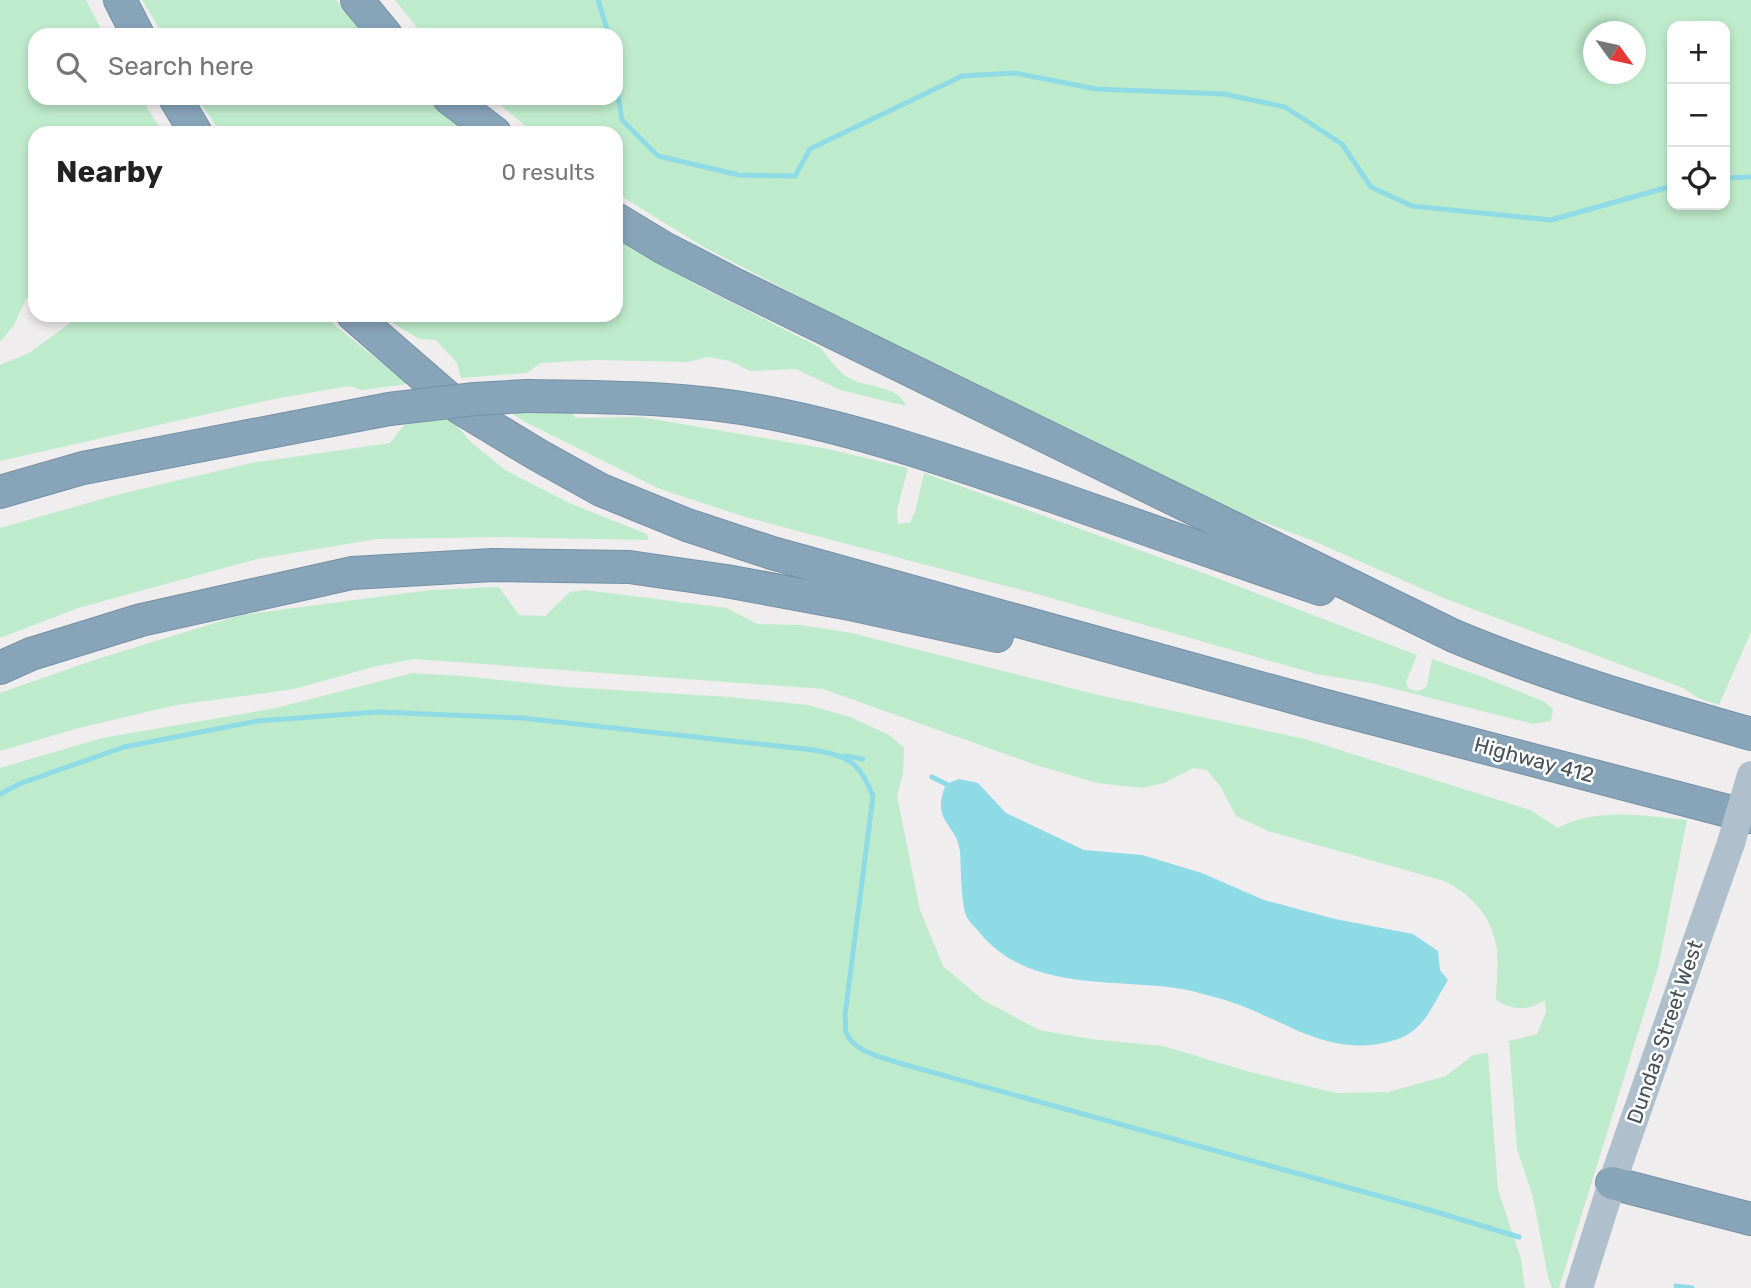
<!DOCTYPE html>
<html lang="en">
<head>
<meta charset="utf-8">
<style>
  :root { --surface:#fff; --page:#f2f2f2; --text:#222; --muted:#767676; --line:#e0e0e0 }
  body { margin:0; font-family:Rubik,sans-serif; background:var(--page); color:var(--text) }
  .controls { position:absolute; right:21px; top:21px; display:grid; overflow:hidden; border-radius:14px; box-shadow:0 4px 10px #0003 }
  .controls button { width:63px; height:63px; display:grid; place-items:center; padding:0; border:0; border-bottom:2px solid var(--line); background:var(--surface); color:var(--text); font:35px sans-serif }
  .compass { position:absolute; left:1583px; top:21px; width:63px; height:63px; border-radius:50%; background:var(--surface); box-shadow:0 4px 10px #0003; rotate:123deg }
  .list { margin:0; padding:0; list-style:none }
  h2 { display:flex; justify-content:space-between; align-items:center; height:91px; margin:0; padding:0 28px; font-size:30px }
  h2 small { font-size:23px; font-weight:400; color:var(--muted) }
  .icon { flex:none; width:38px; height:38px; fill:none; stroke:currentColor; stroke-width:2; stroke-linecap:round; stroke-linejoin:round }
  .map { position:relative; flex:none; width:1751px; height:1288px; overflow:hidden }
  .search { position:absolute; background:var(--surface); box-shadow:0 4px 10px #0003; left:28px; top:28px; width:595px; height:77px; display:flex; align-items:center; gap:18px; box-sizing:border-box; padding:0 24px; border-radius:21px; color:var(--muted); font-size:26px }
  .panel { position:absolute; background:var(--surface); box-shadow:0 4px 10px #0003; left:28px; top:126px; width:595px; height:196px; border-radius:21px }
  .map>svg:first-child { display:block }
</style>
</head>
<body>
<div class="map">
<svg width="1751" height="1288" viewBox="0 0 1751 1288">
  <rect width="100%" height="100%" fill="#f0edee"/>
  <!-- green -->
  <g fill="#beebcb" fill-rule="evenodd">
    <polygon points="0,0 86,0 104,35 35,35 35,98 141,98 163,133 35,133 35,291 26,299 14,325 0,342"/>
    <polygon points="142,0 336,0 364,35 163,35"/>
    <path d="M395,0h1356v632l-32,73 -21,-7 -15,-10 -237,-89 -135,-59 -101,-38 -185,-88 -323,-168 -86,-53v-60h-82l-42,-35h124v-63h-193zM1672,26h53v179h-53zM1594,32h42v42h-42z"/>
    <polygon points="197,98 428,98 465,133 221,133"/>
    <path d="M616,238l85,49 120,61c9,12 18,26 32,32 17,8 44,5 53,26l-66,-16 -44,-21 -46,2 -20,-10 -22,-4 -20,5 -93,-2 -54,3 -15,10 -65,5 -4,-15 -21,-23 -17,-1 -39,-24h236z"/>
    <polygon points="81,315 322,315 408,384 362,390 349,386 274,399 0,461 0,365 29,353"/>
    <path d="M567,408l9,10 65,-1 187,32 80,19 -11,42 1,14 12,-2 5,-10 9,-39 282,101 211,81 -11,27 2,6c8,4 12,4 19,-2l5,-27 51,18 62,25 8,7 -2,12 -18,3 -162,-41 -55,-9 -272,-78 -299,-79 -85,-28 -135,-67 -18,-12z"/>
    <polygon points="449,417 472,443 505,470 569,503 647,534 649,540 500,537 377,539 257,559 78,608 0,638 0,528 116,495 251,463 390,443 404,425"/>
    <path d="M499,587l20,28 26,1 25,-24 15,-2 142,18 30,16 44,1 51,8 242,61 211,45 225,71 28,18c40,-21 85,-12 129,-8l-29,148 -99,320h-7l-4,-11 -15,-80 -16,-48 -8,-108 28,-7 9,-22 -1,-12c-17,11 -31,11 -49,0 0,-17 4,-44 -1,-60 -7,-28 -26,-47 -51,-59l-176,-50 -32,-15 -16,-30 -13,-16 -14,-2 -29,15 -22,5 -45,-5 -58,-17 -216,-77 -409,-30 -41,8 -79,22 -118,16 -97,23 -79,23v-58l97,-34 144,-44 189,-25z"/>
    <polygon points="412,673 463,676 568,687 729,697 808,705 850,717 889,735 904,748 903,774 897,796 920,910 943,966 983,1000 1039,1030 1091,1039 1163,1046 1250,1072 1336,1093 1388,1092 1446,1076 1473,1055 1488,1053 1498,1190 1521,1259 1525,1288 0,1288 0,768 102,738 276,708"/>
  </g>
  <!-- water -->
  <path fill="#8edbe5" d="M959,779l19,4 28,30 78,37 58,5 60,18 62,27 71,19 78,15 25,17 2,19 8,10c-14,22 -23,50 -50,59 -71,24 -116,-24 -180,-41 -12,-3 -24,-7 -36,-9 -69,-11 -153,4 -203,-57 -4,-5 -11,-11 -13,-17 -5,-13 -5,-48 -6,-63 -3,-30 -30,-28 -14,-68z"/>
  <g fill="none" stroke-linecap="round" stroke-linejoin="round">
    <!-- stream -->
    <g stroke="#8edbe5" stroke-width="5">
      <polyline points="598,0 609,35"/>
      <polyline points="616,83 622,120 658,156 739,175 795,176 810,149 962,76 1015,73 1096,89 1224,94 1285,107 1342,144 1371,187 1412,206 1551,220 1672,186"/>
      <polyline points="1725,178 1751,177"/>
      <polyline points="845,756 863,759"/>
      <polyline points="932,777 946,784"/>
      <path d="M0,794l19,-10 105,-37 133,-26 121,-9 144,6 292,32c35,7 45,11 59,46l-28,219c1,5 0,13 1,17 7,20 36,25 53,31l534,148 86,26"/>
      <polyline points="1676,1286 1692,1288"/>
    </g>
    <defs>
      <g id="highway">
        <polyline points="120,0 138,35"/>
        <polyline points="357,0 386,35"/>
        <polyline points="175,98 196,133"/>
        <polyline points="449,98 495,133"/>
        <path d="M616,219l48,29 70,36 720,352c96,40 196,69 297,98"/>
        <polyline points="353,315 460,408 538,455 601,490 687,525 772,553 1318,704 1751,817"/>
        <path d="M527,396c82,1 163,1 243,17 97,19 191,52 285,84 88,31 177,62 265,92"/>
        <polyline points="0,492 83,468 389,409"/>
        <polyline points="0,668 31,654 141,620 352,573 493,565 629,567 726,581 845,603 997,636"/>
        <polyline points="1612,1183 1751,1219"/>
      </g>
    </defs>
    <!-- highway casing -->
    <use href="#highway" stroke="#7390a5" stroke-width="34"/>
    <!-- primary -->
    <polyline stroke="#afbfcb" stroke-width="28" points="1579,1288 1612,1183 1731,843"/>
    <!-- highway -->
    <use href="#highway" stroke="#88a4b9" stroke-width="32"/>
    <defs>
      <polyline id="highway-bridge" points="389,409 475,399 527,396"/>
    </defs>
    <!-- highway-bridge casing -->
    <use href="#highway-bridge" stroke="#7390a5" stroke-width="34" stroke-linecap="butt"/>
    <!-- primary-bridge -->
    <polyline stroke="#afbfcb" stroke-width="28" points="1731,843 1751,775"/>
    <!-- highway-bridge -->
    <use href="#highway-bridge" stroke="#88a4b9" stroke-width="32"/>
  </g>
  <g text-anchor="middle" stroke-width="5" stroke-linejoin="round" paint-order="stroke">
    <!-- street labels -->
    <g font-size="21" fill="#475259" stroke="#fff">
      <text transform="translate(1534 760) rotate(15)" y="7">Highway 412</text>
      <text transform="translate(1665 1032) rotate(-71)" y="7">Dundas Street West</text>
    </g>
  </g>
</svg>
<div class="controls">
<button>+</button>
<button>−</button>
<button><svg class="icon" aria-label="locate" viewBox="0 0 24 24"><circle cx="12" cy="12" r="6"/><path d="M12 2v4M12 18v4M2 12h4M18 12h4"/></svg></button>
</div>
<svg class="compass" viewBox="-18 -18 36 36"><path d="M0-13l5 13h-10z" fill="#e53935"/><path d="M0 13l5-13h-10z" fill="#767676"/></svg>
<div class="search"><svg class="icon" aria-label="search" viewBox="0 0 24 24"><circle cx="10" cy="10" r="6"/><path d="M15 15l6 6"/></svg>Search here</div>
<section class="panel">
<h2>Nearby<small>0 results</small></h2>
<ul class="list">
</ul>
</section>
</div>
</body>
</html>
